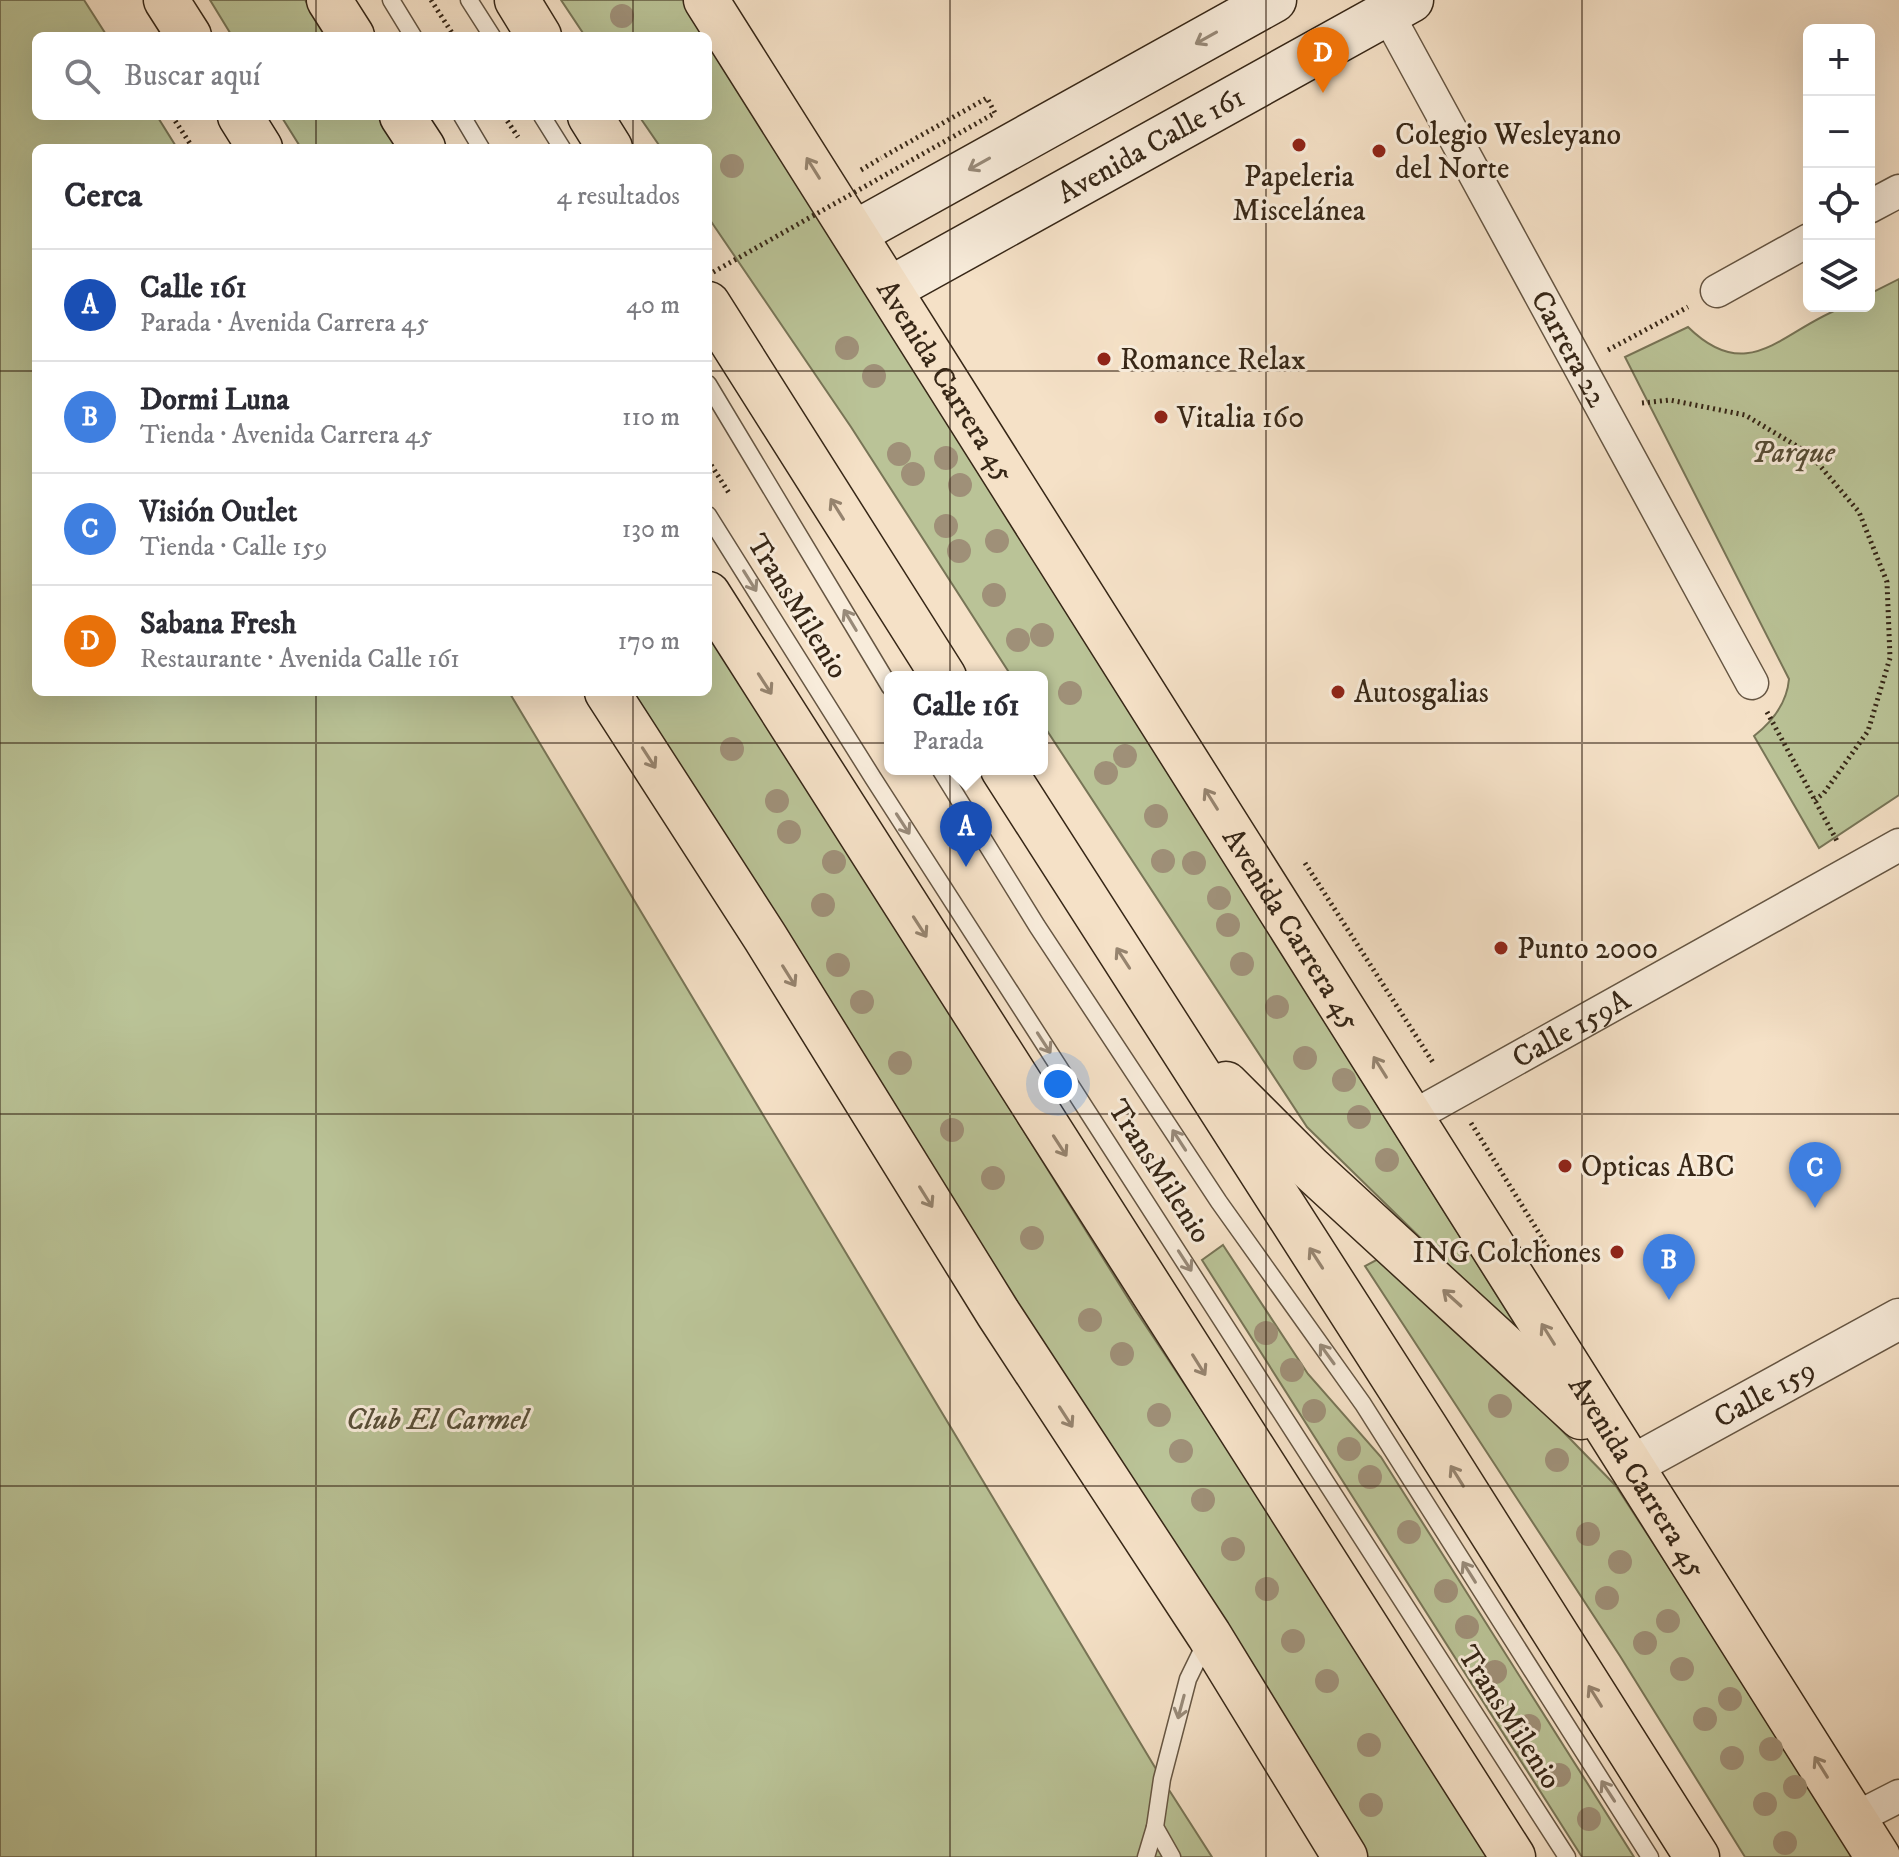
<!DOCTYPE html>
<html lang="es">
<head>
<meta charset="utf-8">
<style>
  :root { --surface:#fff; --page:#f2f2f3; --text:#2b2b33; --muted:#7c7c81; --line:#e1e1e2; --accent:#8f2418 }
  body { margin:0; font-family:"IM FELL DW Pica",serif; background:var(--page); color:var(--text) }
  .controls { position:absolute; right:24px; top:24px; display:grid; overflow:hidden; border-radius:12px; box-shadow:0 8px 32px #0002 }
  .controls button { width:72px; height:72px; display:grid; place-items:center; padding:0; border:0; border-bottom:2px solid var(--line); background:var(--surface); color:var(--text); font:40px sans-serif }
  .you { position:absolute; left:1058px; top:1084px; width:28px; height:28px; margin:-20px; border:6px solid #fff; border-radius:50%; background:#1a73e8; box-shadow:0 0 0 12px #1a73e833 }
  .badge { display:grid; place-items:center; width:52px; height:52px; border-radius:50%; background:var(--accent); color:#fff; font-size:26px; font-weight:700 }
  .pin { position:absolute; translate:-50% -66px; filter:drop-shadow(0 2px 4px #0008) }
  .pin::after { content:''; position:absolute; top:42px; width:28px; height:24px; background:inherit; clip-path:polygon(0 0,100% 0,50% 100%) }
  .popup { position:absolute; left:884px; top:671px; width:164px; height:104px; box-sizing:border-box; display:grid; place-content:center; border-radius:12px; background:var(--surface); filter:drop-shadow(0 2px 6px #0005); font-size:26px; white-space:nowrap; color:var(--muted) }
  .popup b { font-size:30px; color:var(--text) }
  .popup::after { content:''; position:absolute; left:50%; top:100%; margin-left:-16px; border:16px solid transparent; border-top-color:var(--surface) }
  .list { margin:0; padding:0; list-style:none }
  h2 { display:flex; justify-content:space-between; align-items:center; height:104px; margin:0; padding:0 32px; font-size:34px }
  h2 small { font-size:26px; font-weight:400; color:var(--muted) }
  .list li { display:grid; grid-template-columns:52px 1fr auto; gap:24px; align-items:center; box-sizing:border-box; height:112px; padding:0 32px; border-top:2px solid var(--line) }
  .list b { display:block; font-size:30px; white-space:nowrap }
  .list p { margin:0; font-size:26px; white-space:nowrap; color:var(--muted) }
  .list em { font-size:26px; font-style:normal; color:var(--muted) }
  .icon { flex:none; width:44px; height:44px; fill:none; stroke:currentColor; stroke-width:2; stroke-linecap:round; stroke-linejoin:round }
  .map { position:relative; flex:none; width:1899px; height:1857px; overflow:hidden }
  .search { position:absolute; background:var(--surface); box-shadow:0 8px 32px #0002; left:32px; top:32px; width:680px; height:88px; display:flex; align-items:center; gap:20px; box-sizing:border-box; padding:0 28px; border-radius:12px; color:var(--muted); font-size:30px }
  .panel { position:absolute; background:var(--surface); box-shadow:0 8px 32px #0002; left:32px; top:144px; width:680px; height:552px; border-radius:12px }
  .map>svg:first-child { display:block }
</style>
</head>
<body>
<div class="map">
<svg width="1899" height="1857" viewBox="0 0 1899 1857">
  <rect width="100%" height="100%" fill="#f5e1c7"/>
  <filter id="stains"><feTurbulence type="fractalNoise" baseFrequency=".0025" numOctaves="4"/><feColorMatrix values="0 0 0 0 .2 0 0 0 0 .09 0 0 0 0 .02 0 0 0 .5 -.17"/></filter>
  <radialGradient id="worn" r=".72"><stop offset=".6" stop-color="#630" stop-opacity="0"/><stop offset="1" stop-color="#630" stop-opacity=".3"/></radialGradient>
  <!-- green -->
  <g fill="#bac397" stroke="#787557" stroke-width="2">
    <polygon points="0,0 84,0 107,36 36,36 36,116 157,116 177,148 36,148 36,692 509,692 1162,1779 1212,1857 0,1857"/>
    <polygon points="210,0 305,0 328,36 232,36"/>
    <polygon points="561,0 683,0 706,36 585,36"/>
    <polygon points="708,40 1525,1340 1307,1127 1042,723 1042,677 1012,677 851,427 708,217 708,148 661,148 639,116 708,116"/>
    <polygon points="281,116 380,116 401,148 301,148"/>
    <path d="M1899,279v516l-80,53 -65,-112c19,-15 33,-33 35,-57l-164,-322 63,-30c62,61 96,1 156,-20 7,-2 17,-1 25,-1v-12z"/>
    <polygon points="708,634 848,849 1136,1311 1322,1591 1488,1857 1368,1857 630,692 708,692"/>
    <polygon points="1223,1245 1308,1374 1381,1457 1634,1857 1582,1857 1202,1260"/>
    <polygon points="1382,1257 1506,1373 1616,1486 1754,1698 1853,1857 1745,1857 1620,1656 1365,1266"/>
  </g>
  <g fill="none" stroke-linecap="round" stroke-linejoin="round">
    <defs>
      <g id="service">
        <polyline points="391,0 413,36"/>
        <polyline points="469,0 492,36"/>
        <polyline points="462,116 481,148"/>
        <polyline points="542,116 562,148"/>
        <polyline points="708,384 890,687"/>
        <polyline points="708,515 873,778 1567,1857"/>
        <polyline points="940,769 1037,926 1219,1202 1363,1404 1650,1857"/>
        <polyline points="1146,1857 1155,1827"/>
        <polyline points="1172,1857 1155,1827 1162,1779 1188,1679 1207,1640"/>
      </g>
      <g id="minor">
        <path id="s1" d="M1387,13l365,670"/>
        <polyline points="1869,207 1899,191"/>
        <polyline points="1717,291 1809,240"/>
        <path id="s2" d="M1412,1117l487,-272"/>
        <polyline points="1854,1819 1899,1796"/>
      </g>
      <g id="tertiary">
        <path id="s3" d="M1631,1466l268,-147"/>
      </g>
      <g id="secondary">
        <polyline points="855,233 1274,0"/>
        <path id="s4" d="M890,289l521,-289"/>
      </g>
      <g id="trunk">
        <polyline points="166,0 189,36"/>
        <polyline points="329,0 352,36"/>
        <polyline points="517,0 539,36"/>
        <path id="s5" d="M706,0l1172,1857"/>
        <polyline points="240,116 260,148"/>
        <polyline points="402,116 423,148"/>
        <polyline points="590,116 610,148"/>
        <polyline points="708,304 944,677"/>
        <polyline points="708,594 1513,1857"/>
        <polyline points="607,692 765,937 998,1313 1209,1635 1345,1857"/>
        <polyline points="1003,769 1425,1427 1697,1857"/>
        <polyline points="1226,1084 1310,1168 1581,1417"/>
      </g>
    </defs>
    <!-- service casing -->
    <use href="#service" stroke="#665643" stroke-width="19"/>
    <!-- minor casing -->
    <use href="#minor" stroke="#665643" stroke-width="35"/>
    <!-- tertiary casing -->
    <use href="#tertiary" stroke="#665643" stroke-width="43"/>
    <!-- secondary casing -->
    <use href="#secondary" stroke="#372717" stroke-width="47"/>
    <!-- trunk casing -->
    <use href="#trunk" stroke="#372717" stroke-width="47"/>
    <!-- path -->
    <g stroke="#372717" stroke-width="5" stroke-dasharray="2 4" stroke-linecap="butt">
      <polyline points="431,0 454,36"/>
      <polyline points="172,116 193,148"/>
      <polyline points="504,116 518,137"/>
      <polyline points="861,170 881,158"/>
      <polyline points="1608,350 1688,307"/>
      <polyline points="1642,403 1670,400 1745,415 1810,454 1859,512 1887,582 1890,658 1868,731 1824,793 1815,800"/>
      <polyline points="708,460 729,493"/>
      <polyline points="1767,712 1837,841"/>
      <polyline points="1305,863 1434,1064"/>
      <polyline points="1471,1123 1552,1254"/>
    </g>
    <!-- service -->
    <use href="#service" stroke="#f8ecdb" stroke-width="16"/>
    <!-- minor -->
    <use href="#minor" stroke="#f8ecdb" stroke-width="32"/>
    <!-- tertiary -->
    <use href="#tertiary" stroke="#f8ecdb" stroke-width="40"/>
    <!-- secondary -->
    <use href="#secondary" stroke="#f8ecdb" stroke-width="44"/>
    <!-- trunk -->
    <use href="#trunk" stroke="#f5e1c7" stroke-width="44"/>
    <!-- path-bridge -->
    <polyline stroke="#372717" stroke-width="5" stroke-dasharray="2 4" stroke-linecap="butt" points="708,275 995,113 987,98 881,158"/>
  </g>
  <!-- trees -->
  <g fill="#9f9078">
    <circle cx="622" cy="16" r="12"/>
    <circle cx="732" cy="166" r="12"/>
    <circle cx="847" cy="348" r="12"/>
    <circle cx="874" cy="376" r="12"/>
    <circle cx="899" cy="454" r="12"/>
    <circle cx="946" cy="458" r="12"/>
    <circle cx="913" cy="474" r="12"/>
    <circle cx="960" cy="485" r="12"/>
    <circle cx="946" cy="526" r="12"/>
    <circle cx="997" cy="541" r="12"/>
    <circle cx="959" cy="551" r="12"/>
    <circle cx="994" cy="595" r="12"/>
    <circle cx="1042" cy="635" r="12"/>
    <circle cx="1018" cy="640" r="12"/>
    <circle cx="1070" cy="693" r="12"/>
    <circle cx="732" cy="749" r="12"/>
    <circle cx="1125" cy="756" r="12"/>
    <circle cx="1106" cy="773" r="12"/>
    <circle cx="777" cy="801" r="12"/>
    <circle cx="1156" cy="816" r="12"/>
    <circle cx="789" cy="832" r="12"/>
    <circle cx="1163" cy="861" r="12"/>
    <circle cx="834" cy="862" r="12"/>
    <circle cx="1194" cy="863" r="12"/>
    <circle cx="1219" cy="898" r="12"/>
    <circle cx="823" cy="905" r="12"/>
    <circle cx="1228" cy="925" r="12"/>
    <circle cx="1242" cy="964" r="12"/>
    <circle cx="838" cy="965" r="12"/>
    <circle cx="862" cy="1002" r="12"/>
    <circle cx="1277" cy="1007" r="12"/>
    <circle cx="1305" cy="1058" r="12"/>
    <circle cx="900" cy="1063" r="12"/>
    <circle cx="1344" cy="1080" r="12"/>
    <circle cx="1359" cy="1117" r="12"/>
    <circle cx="952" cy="1130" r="12"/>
    <circle cx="1387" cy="1160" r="12"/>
    <circle cx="993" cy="1178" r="12"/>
    <circle cx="1032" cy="1238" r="12"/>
    <circle cx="1090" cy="1320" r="12"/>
    <circle cx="1266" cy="1333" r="12"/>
    <circle cx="1122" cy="1354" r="12"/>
    <circle cx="1292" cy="1370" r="12"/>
    <circle cx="1500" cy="1406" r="12"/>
    <circle cx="1314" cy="1411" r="12"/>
    <circle cx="1159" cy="1415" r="12"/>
    <circle cx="1349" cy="1449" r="12"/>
    <circle cx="1181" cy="1451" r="12"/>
    <circle cx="1557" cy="1460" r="12"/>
    <circle cx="1370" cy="1477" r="12"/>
    <circle cx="1203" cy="1500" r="12"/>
    <circle cx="1409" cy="1532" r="12"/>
    <circle cx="1588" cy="1534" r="12"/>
    <circle cx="1233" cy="1549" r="12"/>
    <circle cx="1620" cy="1562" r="12"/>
    <circle cx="1267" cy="1589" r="12"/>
    <circle cx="1446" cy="1591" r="12"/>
    <circle cx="1607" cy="1598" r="12"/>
    <circle cx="1668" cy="1621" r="12"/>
    <circle cx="1467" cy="1627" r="12"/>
    <circle cx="1293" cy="1641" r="12"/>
    <circle cx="1645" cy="1643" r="12"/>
    <circle cx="1682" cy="1669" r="12"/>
    <circle cx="1495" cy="1672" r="12"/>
    <circle cx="1327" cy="1681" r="12"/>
    <circle cx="1730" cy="1699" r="12"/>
    <circle cx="1705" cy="1719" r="12"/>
    <circle cx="1529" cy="1726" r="12"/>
    <circle cx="1369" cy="1745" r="12"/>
    <circle cx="1771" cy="1749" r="12"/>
    <circle cx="1732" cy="1758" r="12"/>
    <circle cx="1559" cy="1775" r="12"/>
    <circle cx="1795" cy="1787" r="12"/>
    <circle cx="1765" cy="1804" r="12"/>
    <circle cx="1371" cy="1805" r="12"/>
    <circle cx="1589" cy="1819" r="12"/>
    <circle cx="1785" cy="1843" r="12"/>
  </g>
  <!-- one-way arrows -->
  <defs><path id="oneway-shaft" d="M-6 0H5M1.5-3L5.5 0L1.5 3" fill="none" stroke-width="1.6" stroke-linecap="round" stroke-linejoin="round" transform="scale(2)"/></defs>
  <g stroke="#988a79">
    <use href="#oneway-shaft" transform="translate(1206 38) rotate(151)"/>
    <use href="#oneway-shaft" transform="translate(979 164) rotate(151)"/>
    <use href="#oneway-shaft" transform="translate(750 581) rotate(58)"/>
    <use href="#oneway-shaft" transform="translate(850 620) rotate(-121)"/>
    <use href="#oneway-shaft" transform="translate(903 824) rotate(57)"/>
    <use href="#oneway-shaft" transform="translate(1044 1043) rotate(57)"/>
    <use href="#oneway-shaft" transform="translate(1179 1140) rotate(-123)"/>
    <use href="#oneway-shaft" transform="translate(1185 1261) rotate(57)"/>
    <use href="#oneway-shaft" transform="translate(1327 1354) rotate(-126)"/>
    <use href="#oneway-shaft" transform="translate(1469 1572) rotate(-122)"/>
    <use href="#oneway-shaft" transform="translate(1181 1707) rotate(105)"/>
    <use href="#oneway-shaft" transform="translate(1608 1791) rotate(-123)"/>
  </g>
  <g stroke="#96846f">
    <use href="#oneway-shaft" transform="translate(813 168) rotate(-122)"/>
    <use href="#oneway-shaft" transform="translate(837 509) rotate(-122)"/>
    <use href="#oneway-shaft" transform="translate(765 684) rotate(57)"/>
    <use href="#oneway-shaft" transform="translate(649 758) rotate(57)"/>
    <use href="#oneway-shaft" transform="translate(1211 799) rotate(-122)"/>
    <use href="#oneway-shaft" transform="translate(920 927) rotate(57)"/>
    <use href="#oneway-shaft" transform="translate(1123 958) rotate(-123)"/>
    <use href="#oneway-shaft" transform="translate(789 976) rotate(58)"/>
    <use href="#oneway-shaft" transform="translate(1380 1067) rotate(-122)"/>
    <use href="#oneway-shaft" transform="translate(1060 1146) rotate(57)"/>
    <use href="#oneway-shaft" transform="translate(926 1197) rotate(58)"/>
    <use href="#oneway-shaft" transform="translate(1316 1258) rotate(-123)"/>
    <use href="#oneway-shaft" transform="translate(1452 1298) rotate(-138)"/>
    <use href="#oneway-shaft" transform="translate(1548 1334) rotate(-122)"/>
    <use href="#oneway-shaft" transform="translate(1199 1365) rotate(58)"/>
    <use href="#oneway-shaft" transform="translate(1066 1417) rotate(57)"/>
    <use href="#oneway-shaft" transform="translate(1457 1476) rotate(-122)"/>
    <use href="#oneway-shaft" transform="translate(1595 1696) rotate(-122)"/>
    <use href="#oneway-shaft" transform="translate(1821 1767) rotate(-122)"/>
  </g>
  <!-- grid -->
  <path fill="none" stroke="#372717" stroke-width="2" stroke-opacity="0.55" d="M316,0v36M633,0v36M950,0v1857M1266,0v1857M1582,0v1857M316,116v32M633,116v32M0,371h36M708,371h1191M316,692v1165M633,692v1165M0,743h1899M0,1114h1899M0,1486h1899"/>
  <!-- markers -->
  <g fill="#8f2418" stroke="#f8ecdb" stroke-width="3">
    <circle cx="1299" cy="145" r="8"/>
    <circle cx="1379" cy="151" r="8"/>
    <circle cx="1104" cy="359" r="8"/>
    <circle cx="1161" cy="417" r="8"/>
    <circle cx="1338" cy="692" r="8"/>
    <circle cx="1501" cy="948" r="8"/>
    <circle cx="1565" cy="1166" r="8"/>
    <circle cx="1617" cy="1252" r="8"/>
  </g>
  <g text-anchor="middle" stroke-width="6" stroke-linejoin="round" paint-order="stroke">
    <!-- poi labels -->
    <g font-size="30" fill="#372717" stroke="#f8ecdb" text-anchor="start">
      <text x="1395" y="144">Colegio Wesleyano<tspan x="1395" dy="34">del Norte</tspan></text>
      <text x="1299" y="186" text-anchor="middle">Papeleria<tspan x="1299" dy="34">Miscelánea</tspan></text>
      <text x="1120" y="369">Romance Relax</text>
      <text x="1177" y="427">Vitalia 160</text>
      <text x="1354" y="702">Autosgalias</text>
      <text x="1517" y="958">Punto 2000</text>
      <text x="1581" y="1176">Opticas ABC</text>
      <text x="1601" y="1262" text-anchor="end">ING Colchones</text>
    </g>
    <!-- street labels -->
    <g font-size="30" fill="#372717" stroke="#f8ecdb">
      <text dy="10" stroke="none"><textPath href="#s4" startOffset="298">Avenida Calle 161</textPath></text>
      <text dy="10" stroke="none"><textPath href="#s1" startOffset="382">Carrera 22</textPath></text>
      <text dy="10" stroke="none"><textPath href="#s5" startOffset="450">Avenida Carrera 45</textPath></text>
      <text transform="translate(798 606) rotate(58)" y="10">TransMilenio</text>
      <text dy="10" stroke="none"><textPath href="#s5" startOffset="1098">Avenida Carrera 45</textPath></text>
      <text dy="10" stroke="none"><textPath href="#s2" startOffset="182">Calle 159A</textPath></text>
      <text transform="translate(1160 1171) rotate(57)" y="10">TransMilenio</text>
      <text dy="10" stroke="none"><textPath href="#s3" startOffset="152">Calle 159</textPath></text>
      <text dy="10" stroke="none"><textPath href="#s5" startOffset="1746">Avenida Carrera 45</textPath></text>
      <text transform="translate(1510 1717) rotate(57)" y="10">TransMilenio</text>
    </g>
    <!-- park labels -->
    <g font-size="30" font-style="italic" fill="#584e37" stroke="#f8ecdb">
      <text x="1793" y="462">Parque</text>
      <text x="437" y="1429">Club El Carmel</text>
    </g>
  </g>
  <rect width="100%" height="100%" filter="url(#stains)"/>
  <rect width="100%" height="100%" fill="url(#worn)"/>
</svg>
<div class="controls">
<button>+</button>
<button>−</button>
<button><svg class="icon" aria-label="locate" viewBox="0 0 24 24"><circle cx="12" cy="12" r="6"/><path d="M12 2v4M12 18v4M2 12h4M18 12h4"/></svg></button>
<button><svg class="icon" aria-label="layers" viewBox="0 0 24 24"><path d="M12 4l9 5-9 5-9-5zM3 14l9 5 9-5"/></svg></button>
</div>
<div class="you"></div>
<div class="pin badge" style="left:966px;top:867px;background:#1a4fb4">A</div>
<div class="popup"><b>Calle 161</b>Parada</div>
<div class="pin badge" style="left:1669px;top:1300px;background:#3f7fe0">B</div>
<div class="pin badge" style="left:1815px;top:1208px;background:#3f7fe0">C</div>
<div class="pin badge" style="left:1323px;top:93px;background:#e8710a">D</div>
<div class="search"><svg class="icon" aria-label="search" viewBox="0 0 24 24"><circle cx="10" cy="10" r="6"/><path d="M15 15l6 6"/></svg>Buscar aquí</div>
<section class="panel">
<h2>Cerca<small>4 resultados</small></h2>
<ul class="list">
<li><span class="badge" style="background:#1a4fb4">A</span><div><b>Calle 161</b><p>Parada · Avenida Carrera 45</p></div><em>40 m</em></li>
<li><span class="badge" style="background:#3f7fe0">B</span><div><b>Dormi Luna</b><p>Tienda · Avenida Carrera 45</p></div><em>110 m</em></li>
<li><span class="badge" style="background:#3f7fe0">C</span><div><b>Visión Outlet</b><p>Tienda · Calle 159</p></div><em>130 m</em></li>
<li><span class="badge" style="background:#e8710a">D</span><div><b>Sabana Fresh</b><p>Restaurante · Avenida Calle 161</p></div><em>170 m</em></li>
</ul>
</section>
</div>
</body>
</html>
